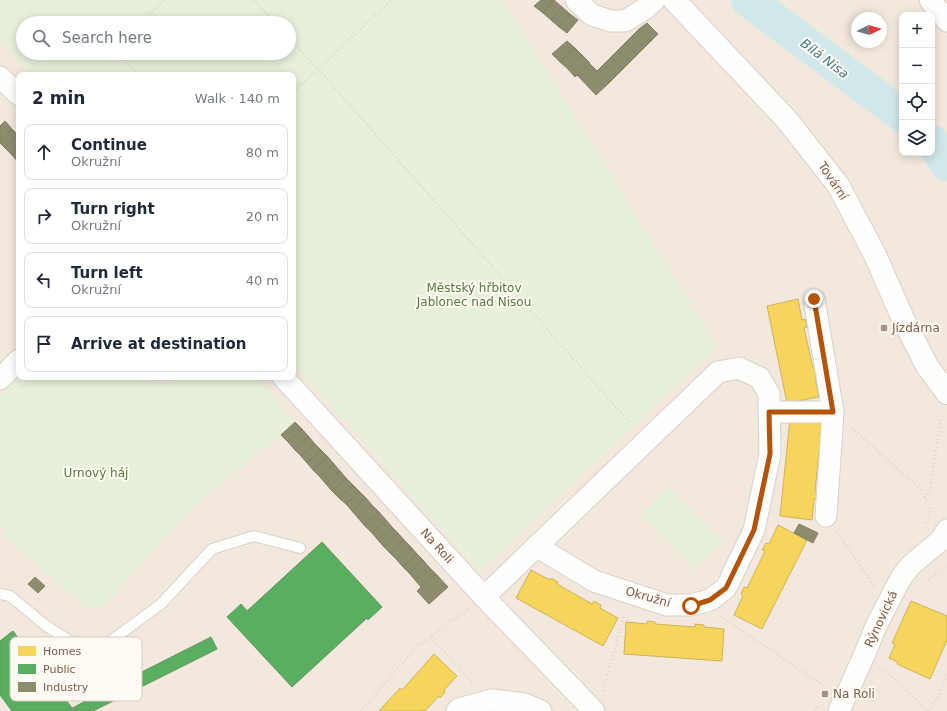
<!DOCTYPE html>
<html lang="en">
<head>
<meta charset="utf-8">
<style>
  :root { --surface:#fff; --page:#f6f6f7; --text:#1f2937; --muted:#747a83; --line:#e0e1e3 }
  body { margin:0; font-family:"DejaVu Sans",sans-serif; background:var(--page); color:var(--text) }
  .controls { position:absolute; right:12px; top:12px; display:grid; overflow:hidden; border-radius:8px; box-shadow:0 2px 10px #0003 }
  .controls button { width:36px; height:36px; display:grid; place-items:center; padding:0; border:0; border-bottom:1px solid var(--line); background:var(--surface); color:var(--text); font:20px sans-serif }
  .compass { position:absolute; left:851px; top:12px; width:36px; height:36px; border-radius:50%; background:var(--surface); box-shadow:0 2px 10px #0003; rotate:84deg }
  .stop { position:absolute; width:12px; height:12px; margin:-9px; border:3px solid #b45309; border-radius:50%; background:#fff }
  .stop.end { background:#b45309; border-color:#fff; box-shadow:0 1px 4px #0008 }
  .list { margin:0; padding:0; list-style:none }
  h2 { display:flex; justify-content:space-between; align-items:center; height:52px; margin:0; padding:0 16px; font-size:17px }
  h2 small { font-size:13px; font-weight:400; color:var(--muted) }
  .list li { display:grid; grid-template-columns:26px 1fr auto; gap:12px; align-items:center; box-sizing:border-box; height:56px; margin:0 8px 8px; padding:0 8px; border:1px solid var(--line); border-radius:8px }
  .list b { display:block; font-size:15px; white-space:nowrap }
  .list p { margin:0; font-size:13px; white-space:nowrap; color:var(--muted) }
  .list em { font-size:13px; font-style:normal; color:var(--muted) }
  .icon { flex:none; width:22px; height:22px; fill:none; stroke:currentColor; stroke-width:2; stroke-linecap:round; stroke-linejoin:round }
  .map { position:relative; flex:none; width:947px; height:711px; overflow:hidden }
  .search { position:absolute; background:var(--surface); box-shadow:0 2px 10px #0003; left:16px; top:16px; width:280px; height:44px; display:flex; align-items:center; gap:10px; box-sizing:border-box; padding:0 14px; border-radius:22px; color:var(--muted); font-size:15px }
  .panel { position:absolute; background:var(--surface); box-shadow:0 2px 10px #0003; left:16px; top:72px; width:280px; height:308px; border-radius:8px }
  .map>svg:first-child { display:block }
</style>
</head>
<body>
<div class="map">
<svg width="947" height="711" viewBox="0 0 947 711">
  <rect width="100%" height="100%" fill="#f9f5f0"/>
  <!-- residential -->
  <path fill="#f2e8de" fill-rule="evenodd" d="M0,0h947v711h-947zM902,15h30v138h-30zM857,18h24v24h-24zM23,23h266v30h-266zM19,75h274v302h-274z"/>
  <!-- green -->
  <g fill="#e7f0db" fill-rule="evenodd">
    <path d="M0,0h503l215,347 -238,224 -187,-208v-288h-261l-32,-36zM23,23h266v30h-266z"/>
    <polygon points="19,376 19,377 137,377 169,385 178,377 257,377 295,422 199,502 102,607 89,609 4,536 6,531 0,526 0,397"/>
    <polygon points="669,487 723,542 694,570 641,515"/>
  </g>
  <!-- homes -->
  <g fill="#f6d55c" stroke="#d1b158">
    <polygon points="798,299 802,320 805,319 807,327 804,328 813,368 815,367 817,375 815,376 819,397 787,403 767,306"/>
    <polygon points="790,419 822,423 820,443 823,443 822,451 819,451 815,491 818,491 817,499 814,499 812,520 780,516"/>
    <polygon points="778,525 807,540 762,629 734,615 743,596 741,594 744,587 747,588 765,551 762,550 766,543 769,544"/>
    <polygon points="531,570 550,580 551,578 558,582 557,584 592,604 594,601 601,605 600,608 618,618 603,646 516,598"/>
    <polygon points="911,601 947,616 947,640 930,679 897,664 898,662 889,658 895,644 892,643"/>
    <polygon points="647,621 655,622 655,624 695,627 695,624 704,625 704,627 724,629 722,661 624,654 626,622 647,624"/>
    <polygon points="434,654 457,676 444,690 445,692 440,698 439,696 425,711 423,710 421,711 379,711 400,688 402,690"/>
  </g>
  <!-- public -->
  <g fill="#5aae61" stroke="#64955b">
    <polygon points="322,542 382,607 368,620 367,618 292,687 227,617 241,604 247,611"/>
    <polygon points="13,631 72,708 67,711 12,711 0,695 0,641"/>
    <polygon points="211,637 217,649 93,711 67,711 102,692 97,683 101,681 98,675 107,671 106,668 113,661 124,681"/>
  </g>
  <!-- industry -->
  <g fill="#8c8c6e" stroke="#877e64">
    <polygon points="541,0 554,0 543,13 534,6"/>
    <polygon points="554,0 562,7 551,20 543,13"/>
    <polygon points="562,7 570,14 559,27 551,20"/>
    <polygon points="570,14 578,20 567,33 559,27"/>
    <polygon points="647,23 658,34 651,41 639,29"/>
    <polygon points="639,29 651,41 644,48 632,36"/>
    <polygon points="632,36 644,48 637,55 625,43"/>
    <polygon points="567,41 575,48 560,62 552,54"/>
    <polygon points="625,43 637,55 630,62 618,50"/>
    <polygon points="575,48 582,55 568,69 560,62"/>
    <polygon points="618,50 630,62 623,69 611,57"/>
    <polygon points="582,55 590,63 575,77 568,69"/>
    <polygon points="611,57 623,69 616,76 604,64"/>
    <polygon points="589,63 609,83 596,95 577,75"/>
    <polygon points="604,64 616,76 609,83 597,71"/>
    <polygon points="5,121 12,129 0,140 0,126"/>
    <polygon points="12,129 18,135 5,148 0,143 0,140"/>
    <polygon points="18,135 19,148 12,155 5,148"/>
    <polygon points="19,148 19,161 18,162 12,155"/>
    <polygon points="295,422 302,429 288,442 281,435"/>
    <polygon points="302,429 309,437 295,450 288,442"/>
    <polygon points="309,437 315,444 301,456 295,450"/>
    <polygon points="315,444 321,450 307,463 301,456"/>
    <polygon points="321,450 328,457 313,470 307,463"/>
    <polygon points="328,457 334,464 320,477 313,470"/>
    <polygon points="334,464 340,471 326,484 320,477"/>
    <polygon points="340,471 346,478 332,491 326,484"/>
    <polygon points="346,478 353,485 339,498 332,491"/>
    <polygon points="353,485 360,492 346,504 339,498"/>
    <polygon points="360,492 366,498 352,511 346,504"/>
    <polygon points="366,498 372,505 358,518 352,511"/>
    <polygon points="372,505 379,512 364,525 358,518"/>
    <polygon points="379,512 386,520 372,533 364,525"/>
    <polygon points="386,520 392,527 378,540 372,533"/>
    <polygon points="799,524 818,533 813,543 794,533"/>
    <polygon points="392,527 398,533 384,547 378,540"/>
    <polygon points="398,533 404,540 390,553 384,547"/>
    <polygon points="404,540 411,547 397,560 390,553"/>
    <polygon points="411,547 417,554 403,567 397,560"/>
    <polygon points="417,554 423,560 409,573 403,567"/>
    <polygon points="423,560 429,567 415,580 409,573"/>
    <polygon points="429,567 436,574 421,587 415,580"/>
    <polygon points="436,574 448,587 429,604 417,591"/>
    <polygon points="35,577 45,586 38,593 28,584"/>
  </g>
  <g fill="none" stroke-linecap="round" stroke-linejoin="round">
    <!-- river -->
    <g stroke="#d0e8ea" stroke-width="34">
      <polyline points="748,0 902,115"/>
      <polyline points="932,142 947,164"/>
    </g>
    <defs>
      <polyline id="lane" points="0,594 10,596 45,625 82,649 108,643 161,604 212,549 254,536 300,548"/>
      <g id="street">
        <polyline points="576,0 592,15 611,21 625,21 646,8 655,0"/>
        <polyline points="930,0 947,21"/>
        <polyline points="0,77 19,95"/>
        <polyline points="814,299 833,412 826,516"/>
        <polyline points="283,377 484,597 594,711"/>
        <polyline points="0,379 19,360"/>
        <polyline points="769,412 833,412"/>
        <polyline points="484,597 718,372 739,368 760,378 769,394 770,454 754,530 726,588 710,600 691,605 667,605 594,581 536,546"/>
        <polyline points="457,711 459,709 492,700 525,704 541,711"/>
        <polyline points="839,711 863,658 876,626 901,578 911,565 941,540 947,530"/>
      </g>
      <polyline id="secondary" points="674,0 787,120 838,185 875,255 904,321 927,366 947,393"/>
    </defs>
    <!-- lane casing -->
    <use href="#lane" stroke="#d7d1cb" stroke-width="12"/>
    <!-- street casing -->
    <use href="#street" stroke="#d7d1cb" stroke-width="23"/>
    <!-- secondary casing -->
    <use href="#secondary" stroke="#d9d2cb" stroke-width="24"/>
    <!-- path -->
    <g stroke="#dcd5d0" stroke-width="2.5" stroke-dasharray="1 3" stroke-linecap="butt">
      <polyline points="254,0 275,23"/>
      <polyline points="140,23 164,0"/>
      <polyline points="289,38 318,69 630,423"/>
      <polyline points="118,53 137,75"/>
      <polyline points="293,92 392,0"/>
      <polyline points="852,428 922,491 931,512 926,523"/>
      <polyline points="925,498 930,490 940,424 942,416"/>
      <polyline points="837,532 875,587"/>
      <polyline points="925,582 947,566"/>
      <polyline points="720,616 826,687"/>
      <polyline points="431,637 474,685"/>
      <path d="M879,667c18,12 33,29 48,44"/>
      <polyline points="603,691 625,611"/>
      <polyline points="360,711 418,646 468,609"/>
      <polyline points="816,711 819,704"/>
      <polyline points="929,711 941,692 947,675"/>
    </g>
    <!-- lane -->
    <use href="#lane" stroke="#fefefd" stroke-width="10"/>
    <!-- street -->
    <use href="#street" stroke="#fefefd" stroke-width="21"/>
    <!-- secondary -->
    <use href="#secondary" stroke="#fefefd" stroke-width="22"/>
  </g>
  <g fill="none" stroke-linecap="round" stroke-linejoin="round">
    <!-- route -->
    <polyline stroke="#b45309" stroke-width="5" points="691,606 710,600 726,588 754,530 770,454 769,412 833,412 814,299"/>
  </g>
  <!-- markers -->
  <g fill="#a69286" stroke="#fffaf3" stroke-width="1.5">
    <rect x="880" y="324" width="8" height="8" rx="2"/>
    <rect x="821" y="690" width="8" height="8" rx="2"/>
  </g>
  <g text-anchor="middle" stroke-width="4" stroke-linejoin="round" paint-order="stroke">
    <!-- street labels -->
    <g font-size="12" fill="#7a5c4d" stroke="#fffaf3">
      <text transform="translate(833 181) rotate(56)" y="4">Tovární</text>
      <text transform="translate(437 546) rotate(48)" y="4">Na Roli</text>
      <text transform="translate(648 597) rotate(16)" y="4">Okružní</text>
      <text transform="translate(881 619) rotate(-65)" y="4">Rýnovická</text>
    </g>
    <!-- park labels -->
    <g font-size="12" fill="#537a41" stroke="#fffaf3">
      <text x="474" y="292">Městský hřbitov<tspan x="474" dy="14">Jablonec nad Nisou</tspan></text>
      <text x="96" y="477">Urnový háj</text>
    </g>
    <!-- poi labels -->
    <g font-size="12" fill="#7a5c4d" stroke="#fffaf3" text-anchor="start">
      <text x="892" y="332">Jízdárna</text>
      <text x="833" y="698">Na Roli</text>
    </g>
    <!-- water labels -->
    <g font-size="13" font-style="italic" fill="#437c86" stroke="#fffaf3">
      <text transform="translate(825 58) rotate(37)" y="5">Bílá Nisa</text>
    </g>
  </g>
  <!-- legend -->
  <rect x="10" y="637" width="132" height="64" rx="6" fill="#fffaf3" stroke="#d7cbc1" stroke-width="1"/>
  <rect x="18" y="646" width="18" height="10" fill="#f6d55c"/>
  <rect x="18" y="664" width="18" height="10" fill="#5aae61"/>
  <rect x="18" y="682" width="18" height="10" fill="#8c8c6e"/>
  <g font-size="11" fill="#7a5c4d">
    <text x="43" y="655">Homes</text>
    <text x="43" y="673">Public</text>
    <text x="43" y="691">Industry</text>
  </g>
</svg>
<div class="controls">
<button>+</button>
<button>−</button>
<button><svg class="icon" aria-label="locate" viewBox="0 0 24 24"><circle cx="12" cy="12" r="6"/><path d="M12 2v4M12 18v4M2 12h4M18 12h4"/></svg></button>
<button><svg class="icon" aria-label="layers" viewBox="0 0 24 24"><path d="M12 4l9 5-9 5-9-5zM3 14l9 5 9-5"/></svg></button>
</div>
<svg class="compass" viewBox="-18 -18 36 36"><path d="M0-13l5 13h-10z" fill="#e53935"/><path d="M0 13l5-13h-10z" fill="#747a83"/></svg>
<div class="stop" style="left:691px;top:606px"></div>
<div class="stop end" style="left:814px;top:299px"></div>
<div class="search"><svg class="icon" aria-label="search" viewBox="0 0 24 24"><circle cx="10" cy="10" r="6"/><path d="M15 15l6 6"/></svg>Search here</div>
<section class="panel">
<h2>2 min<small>Walk · 140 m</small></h2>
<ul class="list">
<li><svg class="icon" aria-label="ahead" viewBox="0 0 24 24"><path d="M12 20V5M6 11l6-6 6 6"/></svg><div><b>Continue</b><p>Okružní</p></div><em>80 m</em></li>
<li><svg class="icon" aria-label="right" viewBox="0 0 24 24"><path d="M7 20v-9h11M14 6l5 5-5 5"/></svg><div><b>Turn right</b><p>Okružní</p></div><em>20 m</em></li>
<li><svg class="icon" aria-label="left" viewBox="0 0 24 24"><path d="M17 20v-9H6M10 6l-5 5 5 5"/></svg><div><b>Turn left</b><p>Okružní</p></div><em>40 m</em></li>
<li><svg class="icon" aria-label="arrive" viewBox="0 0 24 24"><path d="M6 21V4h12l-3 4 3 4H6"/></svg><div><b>Arrive at destination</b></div></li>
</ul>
</section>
</div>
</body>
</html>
